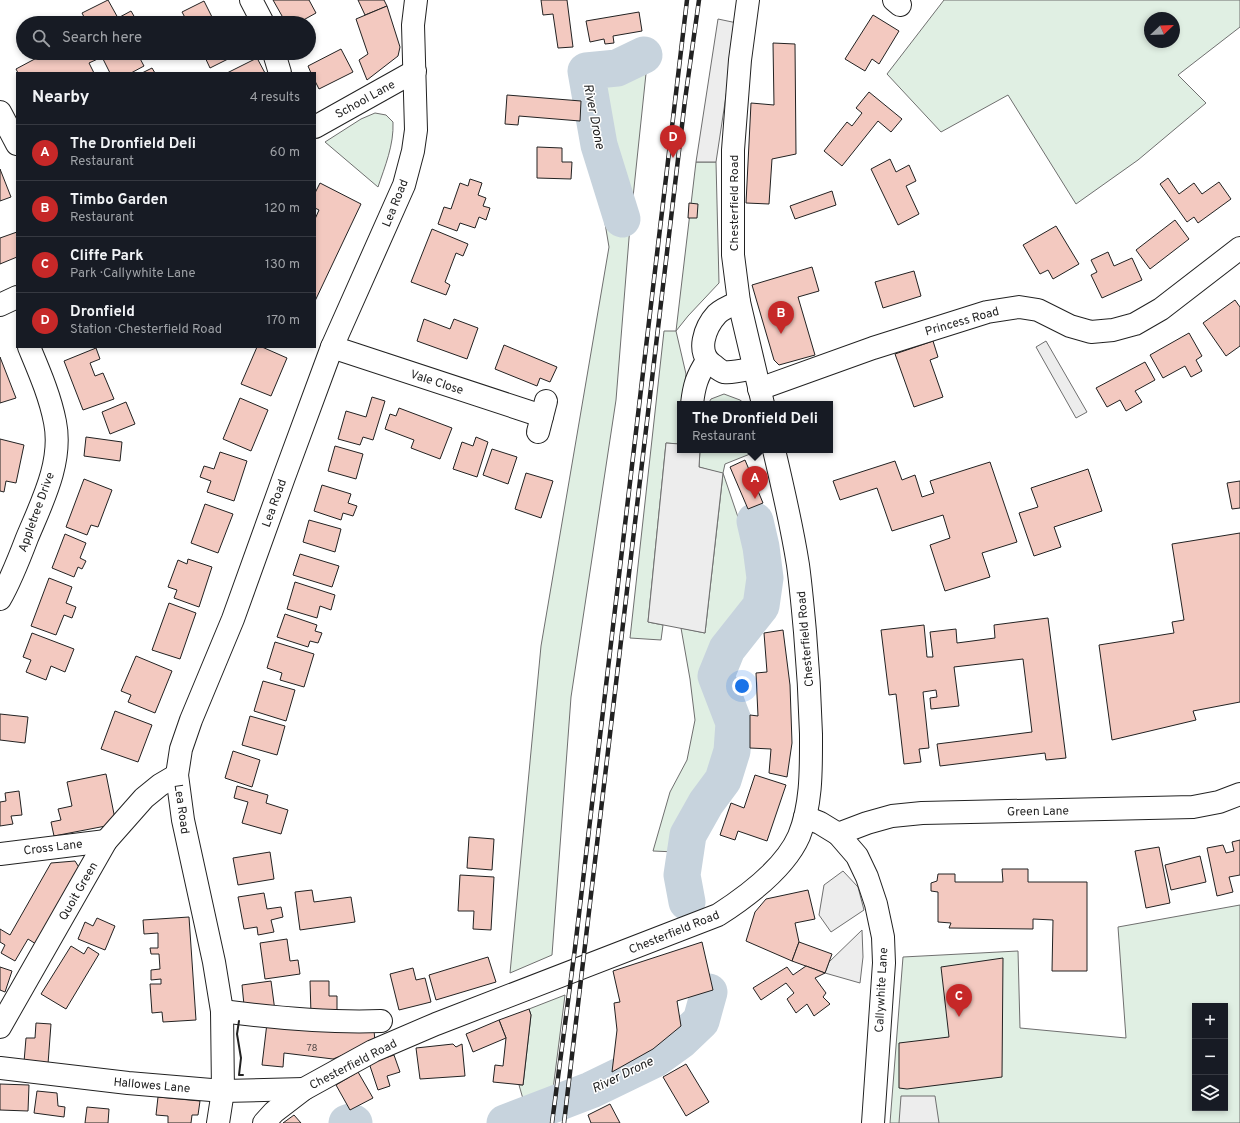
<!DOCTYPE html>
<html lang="en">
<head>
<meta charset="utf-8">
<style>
  :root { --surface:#171b24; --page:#242831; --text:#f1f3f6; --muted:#9ea1a6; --line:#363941; --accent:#c62828 }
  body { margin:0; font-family:Overpass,sans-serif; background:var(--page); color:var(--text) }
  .controls { position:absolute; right:12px; bottom:12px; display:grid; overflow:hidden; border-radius:0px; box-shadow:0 2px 6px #0003 }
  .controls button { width:36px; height:36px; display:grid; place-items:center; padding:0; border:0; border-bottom:1px solid var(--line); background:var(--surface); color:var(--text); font:20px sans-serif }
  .compass { position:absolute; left:1144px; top:12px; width:36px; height:36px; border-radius:50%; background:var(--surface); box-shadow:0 2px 6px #0003; rotate:67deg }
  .you { position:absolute; left:742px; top:686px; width:14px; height:14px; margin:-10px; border:3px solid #fff; border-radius:50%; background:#1a73e8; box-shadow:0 0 0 6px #1a73e833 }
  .badge { display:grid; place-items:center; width:26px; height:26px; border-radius:50%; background:var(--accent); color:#fff; font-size:13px; font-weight:700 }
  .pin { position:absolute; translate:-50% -33px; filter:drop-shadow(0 1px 2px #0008) }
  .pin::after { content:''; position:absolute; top:21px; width:14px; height:12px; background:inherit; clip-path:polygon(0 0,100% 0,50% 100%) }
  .popup { position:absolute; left:677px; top:401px; width:156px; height:52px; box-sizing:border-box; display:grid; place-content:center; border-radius:0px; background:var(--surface); filter:drop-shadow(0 1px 3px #0005); font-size:13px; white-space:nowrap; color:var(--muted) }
  .popup b { font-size:15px; color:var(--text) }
  .popup::after { content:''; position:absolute; left:50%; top:100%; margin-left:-8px; border:8px solid transparent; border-top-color:var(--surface) }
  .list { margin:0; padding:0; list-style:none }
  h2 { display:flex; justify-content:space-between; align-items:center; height:52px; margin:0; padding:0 16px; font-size:17px }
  h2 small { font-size:13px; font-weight:400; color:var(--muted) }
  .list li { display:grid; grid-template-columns:26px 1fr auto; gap:12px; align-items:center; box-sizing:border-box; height:56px; padding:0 16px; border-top:1px solid var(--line) }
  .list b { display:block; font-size:15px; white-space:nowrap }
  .list p { margin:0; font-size:13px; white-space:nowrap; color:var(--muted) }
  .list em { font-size:13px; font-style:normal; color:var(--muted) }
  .icon { flex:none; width:22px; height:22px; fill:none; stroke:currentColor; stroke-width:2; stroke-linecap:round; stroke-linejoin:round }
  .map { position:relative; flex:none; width:1240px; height:1123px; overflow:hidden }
  .search { position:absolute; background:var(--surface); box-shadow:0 2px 6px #0003; left:16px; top:16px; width:300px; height:44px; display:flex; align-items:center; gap:10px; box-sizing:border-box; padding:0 14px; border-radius:22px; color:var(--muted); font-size:15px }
  .panel { position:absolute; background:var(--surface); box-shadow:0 2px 6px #0003; left:16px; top:72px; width:300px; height:276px; border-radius:0px }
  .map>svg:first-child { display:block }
</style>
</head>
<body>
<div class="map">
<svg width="1240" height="1123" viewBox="0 0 1240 1123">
  <rect width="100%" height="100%" fill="#fff"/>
  <!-- green -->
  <g fill="#e0efe3" stroke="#6f6f6f" fill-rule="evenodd">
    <path d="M944,0h296v27l-62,48 28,28 -68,57 -62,44 -68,-109 -67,37 -54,-58zM1150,18h24v24h-24z"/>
    <polygon points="649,45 630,226 616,400 571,697 552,955 510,973 541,646 609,247 578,63"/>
    <path d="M375,113l11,2 7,7c1,23 -8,44 -15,65l-53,-45 36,-23z"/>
    <polygon points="696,162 716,162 719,283 688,316 676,331 686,374 682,404 680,404 680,424 678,444 666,443 648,622 663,625 661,640 630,638 664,331 676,331"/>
    <polygon points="724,394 740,400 745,404 708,404 711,399"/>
    <polygon points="700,450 760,450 725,464 723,473 740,523 755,521 761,547 765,578 761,606 727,649 716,676 734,723 732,751 723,780 706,803 699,853 653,851 670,792 687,760 695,720 690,679 681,628 705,633 723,474 699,467"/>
    <path d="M1240,905v218h-350l13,-166 115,-6 2,77 106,10 -8,-111zM1195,1006h30v102h-30z"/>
    <polygon points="565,995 550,1113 530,1123 519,1085 523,1085 531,1015 529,1009"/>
  </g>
  <!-- parking -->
  <g fill="#ededed" stroke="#6f6f6f">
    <polygon points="718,19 737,23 716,162 696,162"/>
    <polygon points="1046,341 1087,412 1076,418 1036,347"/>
    <polygon points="666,443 680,444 680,450 700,450 699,467 723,473 705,633 648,622"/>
    <polygon points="843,871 858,887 864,910 831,932 819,915 824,885"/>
    <polygon points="862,930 863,957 860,983 825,973 829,962"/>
    <polygon points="901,1096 935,1096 939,1123 899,1123"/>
  </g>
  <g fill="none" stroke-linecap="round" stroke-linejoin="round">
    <!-- river -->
    <g stroke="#c7d3dd" stroke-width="37">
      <polyline points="622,219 599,145 586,71 617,68 644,55"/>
      <polyline points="687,902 682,875 688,835 706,803 723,780 732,751 734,723 716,676 727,649 761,606 765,578 761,547 755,521"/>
      <polyline points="347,1123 350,1122 354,1123"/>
      <polyline points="505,1123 591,1090 655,1059 680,1041 701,1021 709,992"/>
    </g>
  </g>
  <!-- building -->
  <g fill="#f3c9c0" stroke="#222">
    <polygon points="108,0 118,18 131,11 138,23 87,23 82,13"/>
    <polygon points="273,0 309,0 316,13 298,23 286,23"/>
    <polygon points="358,0 384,0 387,6 365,15"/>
    <polygon points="541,0 567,0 573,47 558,48 553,14 543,15"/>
    <polygon points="204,1 215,23 188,23 182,12"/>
    <polygon points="387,6 400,47 398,56 367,80 359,60 368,54 356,19"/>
    <polygon points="639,12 642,31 613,36 614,43 605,44 604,39 590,42 586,21"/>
    <polygon points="873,15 899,31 879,64 872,59 865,71 845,59"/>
    <polygon points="773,43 795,44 796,154 772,159 769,204 746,203 751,103 774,105"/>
    <polygon points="341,49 353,72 319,89 315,81 315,73 311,73 308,66"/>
    <polygon points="46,53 68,53 71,57 78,53 137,53 144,66 131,73 110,73 102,57 89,63 94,73 18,73 16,69"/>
    <polygon points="203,53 230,53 232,57 210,68"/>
    <polygon points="257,58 265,73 227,73"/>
    <polygon points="152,68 155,73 142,73"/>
    <polygon points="869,92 902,119 891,132 878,121 842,166 824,151 847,122 852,126 862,113 856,108"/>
    <polygon points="507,95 581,101 580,121 519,116 518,125 505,124"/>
    <polygon points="537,147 562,148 562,162 572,162 571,179 537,178"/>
    <polygon points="890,159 896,172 909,165 916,181 906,186 919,214 898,225 871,169"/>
    <polygon points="0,169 11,197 0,201"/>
    <polygon points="1168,178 1179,194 1194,183 1202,194 1219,182 1231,199 1198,223 1194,217 1187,222 1160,184"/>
    <polygon points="470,179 482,183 478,195 486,198 483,206 490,208 486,220 479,217 475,228 460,223 457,231 438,224 444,207 451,209 460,183 468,186"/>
    <polygon points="320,183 361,204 315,301 315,219 319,210 315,208 315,193"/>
    <polygon points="832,191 836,205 795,219 790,206"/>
    <polygon points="689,203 698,204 697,218 688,218"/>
    <polygon points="1175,220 1189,239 1150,269 1136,250"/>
    <polygon points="1056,226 1079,264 1053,279 1048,270 1040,274 1023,245"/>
    <polygon points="432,229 468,244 463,256 456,253 445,282 450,285 446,295 411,282"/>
    <polygon points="17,232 17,257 0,264 0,238"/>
    <polygon points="1108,252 1114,266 1132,258 1142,280 1102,298 1091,275 1097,272 1091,260"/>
    <polygon points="812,267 819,291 798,297 815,355 779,365 774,360 752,285"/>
    <polygon points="914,271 921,296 883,308 875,282"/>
    <polygon points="1235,300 1240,307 1240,346 1226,356 1203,323"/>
    <polygon points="424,319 450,329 454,319 478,328 467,359 417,341"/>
    <polygon points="1189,333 1202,356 1196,360 1202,371 1191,377 1185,366 1163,378 1150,355"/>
    <polygon points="933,341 938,357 930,360 943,397 914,407 895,354"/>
    <polygon points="504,345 557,367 550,382 540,378 537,386 495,369"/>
    <polygon points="257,347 262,347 287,358 271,396 241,384"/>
    <polygon points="96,348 100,359 90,363 95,376 103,373 114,399 83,410 64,361"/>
    <polygon points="0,357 16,398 0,403"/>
    <polygon points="1145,362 1155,380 1135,391 1142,402 1126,411 1120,400 1107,407 1096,388"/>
    <polygon points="372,397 385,401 373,440 363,437 360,445 338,439 346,411 366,417"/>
    <polygon points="240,398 268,410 251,451 223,439"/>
    <polygon points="126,402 135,424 110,434 102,412"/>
    <polygon points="399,408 452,428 440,459 411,448 414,440 385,429 390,414 396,416"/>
    <polygon points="86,437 122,442 120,461 84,456"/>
    <polygon points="476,437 488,442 477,477 453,469 462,442 473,446"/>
    <polygon points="0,439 24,445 16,483 6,481 4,492 0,491"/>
    <polygon points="335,446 363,454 356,479 328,471"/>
    <polygon points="492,449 517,457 508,484 483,475"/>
    <polygon points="220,452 247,461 234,501 207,492 211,481 200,477 204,466 214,469"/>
    <polygon points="745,460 763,503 748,509 730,467"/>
    <polygon points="895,461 902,480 915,475 922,497 934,493 930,481 990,462 1017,542 982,553 990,577 945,591 930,545 950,538 943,515 892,531 877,488 840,500 833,481"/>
    <polygon points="1088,469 1102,511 1054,527 1061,547 1034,556 1019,513 1038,507 1031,488"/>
    <polygon points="526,473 553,481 541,518 515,509"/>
    <polygon points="84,479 112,490 98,527 91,525 87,535 66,527"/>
    <polygon points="1240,481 1240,508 1232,509 1227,483"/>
    <polygon points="322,485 351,494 348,503 357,506 353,516 343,513 341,520 314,511"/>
    <polygon points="205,504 233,514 218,553 191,543"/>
    <polygon points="309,520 341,529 335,552 303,542"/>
    <polygon points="1240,533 1240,702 1193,711 1196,720 1112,740 1099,645 1174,633 1172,622 1184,620 1172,544"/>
    <polygon points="65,534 86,543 80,558 86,561 82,569 78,567 74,577 52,568"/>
    <polygon points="300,554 339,566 332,587 293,575"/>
    <polygon points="188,559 212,567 199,607 174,598 177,590 168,587 178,560 187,564"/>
    <polygon points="49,578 72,587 66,603 76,607 72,618 64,615 56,635 31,626"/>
    <polygon points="295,582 335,595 331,610 320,606 317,618 287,609"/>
    <polygon points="169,603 196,613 180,659 152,650"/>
    <polygon points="285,614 317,625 315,631 322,633 318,643 310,641 308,647 277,637"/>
    <polygon points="1048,618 1066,758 1046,760 1045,753 940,766 937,744 1032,732 1023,659 954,667 959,706 931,709 930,698 937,697 936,690 923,692 929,748 919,749 921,762 904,764 896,694 889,695 881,630 924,625 927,657 933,657 930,632 956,629 957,643 995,638 994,625"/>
    <polygon points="783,630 790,685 792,743 787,777 769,773 771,749 750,748 750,715 758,716 756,673 767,672 764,633"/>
    <polygon points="32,633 74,649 65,672 51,666 46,680 26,672 31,660 23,657"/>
    <polygon points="275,642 314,654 304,687 280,680 282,673 267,668"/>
    <polygon points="136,656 172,671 155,713 128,702 131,695 121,691"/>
    <polygon points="263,681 295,690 286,721 254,711"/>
    <polygon points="115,711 152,725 138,762 101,749"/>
    <polygon points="0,714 28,717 25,743 0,740"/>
    <polygon points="250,716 285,726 277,755 242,745"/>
    <polygon points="233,751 260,760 252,787 225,778"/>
    <polygon points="106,774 116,824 54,836 51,822 61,820 58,809 72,806 67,782"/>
    <polygon points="755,775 786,785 767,841 738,831 735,840 720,835 731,803 744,808"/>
    <polygon points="237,786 268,795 266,803 288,810 281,834 242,823 248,802 234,798"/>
    <polygon points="19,791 22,815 11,816 13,824 0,826 0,802 6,801 5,793"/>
    <polygon points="469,837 494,839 492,870 467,868"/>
    <polygon points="1240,840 1240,875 1229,877 1233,892 1217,896 1207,848 1223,845 1226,853 1234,851 1232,842"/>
    <polygon points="1159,847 1170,903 1146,908 1135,851"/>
    <polygon points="270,852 274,879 238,885 233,858"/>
    <polygon points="1200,856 1206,882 1171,890 1165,865"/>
    <polygon points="75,861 80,869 36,944 28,939 15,961 1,953 5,945 0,942 0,929 10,935 51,863"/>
    <polygon points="1002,869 1028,869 1028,882 1087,882 1087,971 1052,971 1053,920 1033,919 1033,929 949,928 951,923 938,922 938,892 931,891 931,883 937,881 938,874 955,874 955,882 1003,882"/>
    <polygon points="460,875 494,877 491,930 473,929 474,911 458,911"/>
    <polygon points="312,890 314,902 351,897 355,922 300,930 295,892"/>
    <polygon points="808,890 815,919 795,923 799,942 792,961 746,941 755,912 766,899"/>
    <polygon points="264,893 267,909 281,907 283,917 271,920 274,932 258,935 257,927 244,929 238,897"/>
    <polygon points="189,917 196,1020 163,1022 162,1012 152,1013 150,984 161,984 161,979 151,980 151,970 160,969 159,954 151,954 150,948 158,948 158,933 144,934 143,920"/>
    <polygon points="97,918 115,926 105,950 78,939 85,922 93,926"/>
    <polygon points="287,939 290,961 298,960 300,974 265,979 260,943"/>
    <polygon points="702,942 713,990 677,1001 681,1026 653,1049 612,1072 617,1030 614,1003 620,1002 613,971"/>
    <polygon points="799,942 832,954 825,973 792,961"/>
    <polygon points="71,946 84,954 88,947 99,954 66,1009 41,994"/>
    <polygon points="488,957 496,982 436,1000 429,975"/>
    <polygon points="1003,958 1002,1077 907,1089 899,1088 899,1043 949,1037 941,967"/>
    <polygon points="806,966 825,973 815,978 826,993 823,997 830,1004 814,1016 807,1004 796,1013 787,999 794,993 786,983 761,1000 753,988 787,967 793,975"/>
    <polygon points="0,967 12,971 5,992 0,990"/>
    <polygon points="413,968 416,980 425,978 431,1002 399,1010 390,974"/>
    <polygon points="271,981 275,1011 244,1005 242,985"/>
    <polygon points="310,981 329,981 329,996 337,996 337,1015 311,1014"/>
    <polygon points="529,1009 531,1015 523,1085 493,1082 495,1065 503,1066 506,1038 499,1020"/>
    <polygon points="499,1020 506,1038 473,1052 466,1034"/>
    <polygon points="36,1023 51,1024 48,1064 24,1062 26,1038 35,1038"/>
    <polygon points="267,1023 374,1030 375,1042 333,1059 284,1053 283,1067 262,1065"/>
    <polygon points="453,1044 456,1047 462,1044 465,1076 420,1079 416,1048"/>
    <polygon points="394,1055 400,1072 387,1076 390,1086 378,1090 369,1063"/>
    <polygon points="686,1064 709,1102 686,1116 663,1077"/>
    <polygon points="358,1072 373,1098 350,1110 336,1085"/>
    <polygon points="0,1084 29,1085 28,1111 0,1110"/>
    <polygon points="37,1091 57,1093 58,1106 65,1107 64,1117 34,1113"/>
    <polygon points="158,1097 200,1101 198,1115 192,1115 191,1123 168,1123 168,1116 156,1115"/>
    <polygon points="610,1104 620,1123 591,1123 588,1115"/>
    <polygon points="87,1107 109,1109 108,1123 85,1123"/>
    <polygon points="294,1115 301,1123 283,1123"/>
  </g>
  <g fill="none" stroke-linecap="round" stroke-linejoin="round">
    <defs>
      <g id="minor">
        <polyline points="251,0 263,23"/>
        <polyline points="894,0 900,5"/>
        <polyline points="274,53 280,73"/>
        <polyline points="0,112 17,144"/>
        <polyline points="315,127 415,71"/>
        <path d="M739,302c-7,3 -17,7 -22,12 -12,13 -22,39 -4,51 3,2 7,6 11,7 10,1 20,-2 30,-4"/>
        <polyline points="0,305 17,297"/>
        <polyline points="332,347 542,416"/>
        <polyline points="759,389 873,348 987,312 1019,307 1038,310 1070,326 1091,332 1113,330 1135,324 1161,309 1240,248"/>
        <path d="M692,404c2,-18 5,-28 15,-43"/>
        <polyline points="538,432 546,401"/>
        <path d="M0,599c11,-19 19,-40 27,-61 15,-36 36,-76 28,-116 -5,-26 -16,-51 -26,-75"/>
        <polyline points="838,834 857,856 867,877 876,904 883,937 884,963 873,1123"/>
        <polyline points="0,854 106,841"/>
        <path d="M222,1011c53,7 105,12 159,10"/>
        <polyline points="0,1027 106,841 144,798 160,785 177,775"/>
        <polyline points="0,1068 128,1083 223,1091 304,1089"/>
        <polyline points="218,1123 223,1091 222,1011 214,962 183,820 177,775 181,749 191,720 233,619 284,477 332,347 404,185 413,151 416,130 413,25 416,0"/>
      </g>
      <g id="major">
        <polyline points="748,0 740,60 733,150 733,255 739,302 763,404"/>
        <polyline points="805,817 820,823 838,834 867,823 892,816 922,813 1193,807 1219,802 1240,794"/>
        <path d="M264,1123l10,-11 30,-23 69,-38 63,-27 282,-109c28,-18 67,-47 81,-79 13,-32 12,-68 12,-102 -1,-34 -3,-68 -6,-102 -2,-22 -4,-45 -7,-67 -6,-38 -15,-77 -24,-115"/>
      </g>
    </defs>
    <!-- minor casing -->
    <use href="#minor" stroke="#222" stroke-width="24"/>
    <!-- major casing -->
    <use href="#major" stroke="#222" stroke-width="24"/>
    <!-- minor -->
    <use href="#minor" stroke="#fff" stroke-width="22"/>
    <!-- major -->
    <use href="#major" stroke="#fff" stroke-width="22"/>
    <defs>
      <g id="rail">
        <polyline points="552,1123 575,948 687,0"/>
        <polyline points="564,1123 685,100 699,0"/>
      </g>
    </defs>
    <!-- rail casing -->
    <use href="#rail" stroke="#222" stroke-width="4.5"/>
    <!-- rail -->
    <use href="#rail" stroke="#fff" stroke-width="3" stroke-dasharray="9" stroke-linecap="butt"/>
    <!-- wall -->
    <polyline stroke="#222" stroke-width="2" points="239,1021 237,1034 241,1058 239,1075 243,1075"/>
  </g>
  <g text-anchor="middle" stroke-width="3" stroke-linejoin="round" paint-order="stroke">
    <!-- number labels -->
    <g font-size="10" fill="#564c4a">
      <text x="312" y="1051">78</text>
    </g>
    <!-- street labels -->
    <g font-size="12" fill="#222" stroke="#fff">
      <text transform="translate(365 99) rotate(-29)" y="4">School Lane</text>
      <text transform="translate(395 203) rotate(-68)" y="4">Lea Road</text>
      <text transform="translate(734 203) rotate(-90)" y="4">Chesterfield Road</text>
      <text transform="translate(962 321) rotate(-16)" y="4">Princess Road</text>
      <text transform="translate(437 382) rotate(18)" y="4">Vale Close</text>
      <text transform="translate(274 503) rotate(-70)" y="4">Lea Road</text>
      <text transform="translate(36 512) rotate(-70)" y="4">Appletree Drive</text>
      <text transform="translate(805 639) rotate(-95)" y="4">Chesterfield Road</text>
      <text transform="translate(182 809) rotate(82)" y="4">Lea Road</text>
      <text transform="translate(1038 811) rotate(-1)" y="4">Green Lane</text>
      <text transform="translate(53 847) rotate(-7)" y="4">Cross Lane</text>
      <text transform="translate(78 891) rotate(-60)" y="4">Quoit Green</text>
      <text transform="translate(674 932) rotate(-22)" y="4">Chesterfield Road</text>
      <text transform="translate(881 990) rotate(-87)" y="4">Callywhite Lane</text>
      <text transform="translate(353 1064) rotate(-27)" y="4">Chesterfield Road</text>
      <text transform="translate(152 1085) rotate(5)" y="4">Hallowes Lane</text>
    </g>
    <!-- water labels -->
    <g font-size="13" font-style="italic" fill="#222" stroke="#fff">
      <text transform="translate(595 116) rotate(79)" y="5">River Drone</text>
      <text transform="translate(622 1074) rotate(-26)" y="5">River Drone</text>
    </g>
  </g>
</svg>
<div class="controls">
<button>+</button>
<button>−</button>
<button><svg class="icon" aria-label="layers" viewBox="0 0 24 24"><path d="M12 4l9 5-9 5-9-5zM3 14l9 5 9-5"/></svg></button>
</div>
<svg class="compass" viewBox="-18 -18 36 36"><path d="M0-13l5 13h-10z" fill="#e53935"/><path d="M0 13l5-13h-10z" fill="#9ea1a6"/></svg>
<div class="you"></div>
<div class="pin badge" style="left:755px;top:499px">A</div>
<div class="popup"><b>The Dronfield Deli</b>Restaurant</div>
<div class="pin badge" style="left:781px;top:334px">B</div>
<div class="pin badge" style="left:959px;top:1017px">C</div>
<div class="pin badge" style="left:673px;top:158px">D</div>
<div class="search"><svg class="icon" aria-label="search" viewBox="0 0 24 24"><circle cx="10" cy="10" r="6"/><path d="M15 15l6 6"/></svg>Search here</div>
<section class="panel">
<h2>Nearby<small>4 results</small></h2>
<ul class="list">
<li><span class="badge">A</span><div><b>The Dronfield Deli</b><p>Restaurant</p></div><em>60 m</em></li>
<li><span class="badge">B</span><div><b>Timbo Garden</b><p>Restaurant</p></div><em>120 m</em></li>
<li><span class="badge">C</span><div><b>Cliffe Park</b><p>Park · Callywhite Lane</p></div><em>130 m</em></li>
<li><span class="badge">D</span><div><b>Dronfield</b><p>Station · Chesterfield Road</p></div><em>170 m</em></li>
</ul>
</section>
</div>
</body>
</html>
